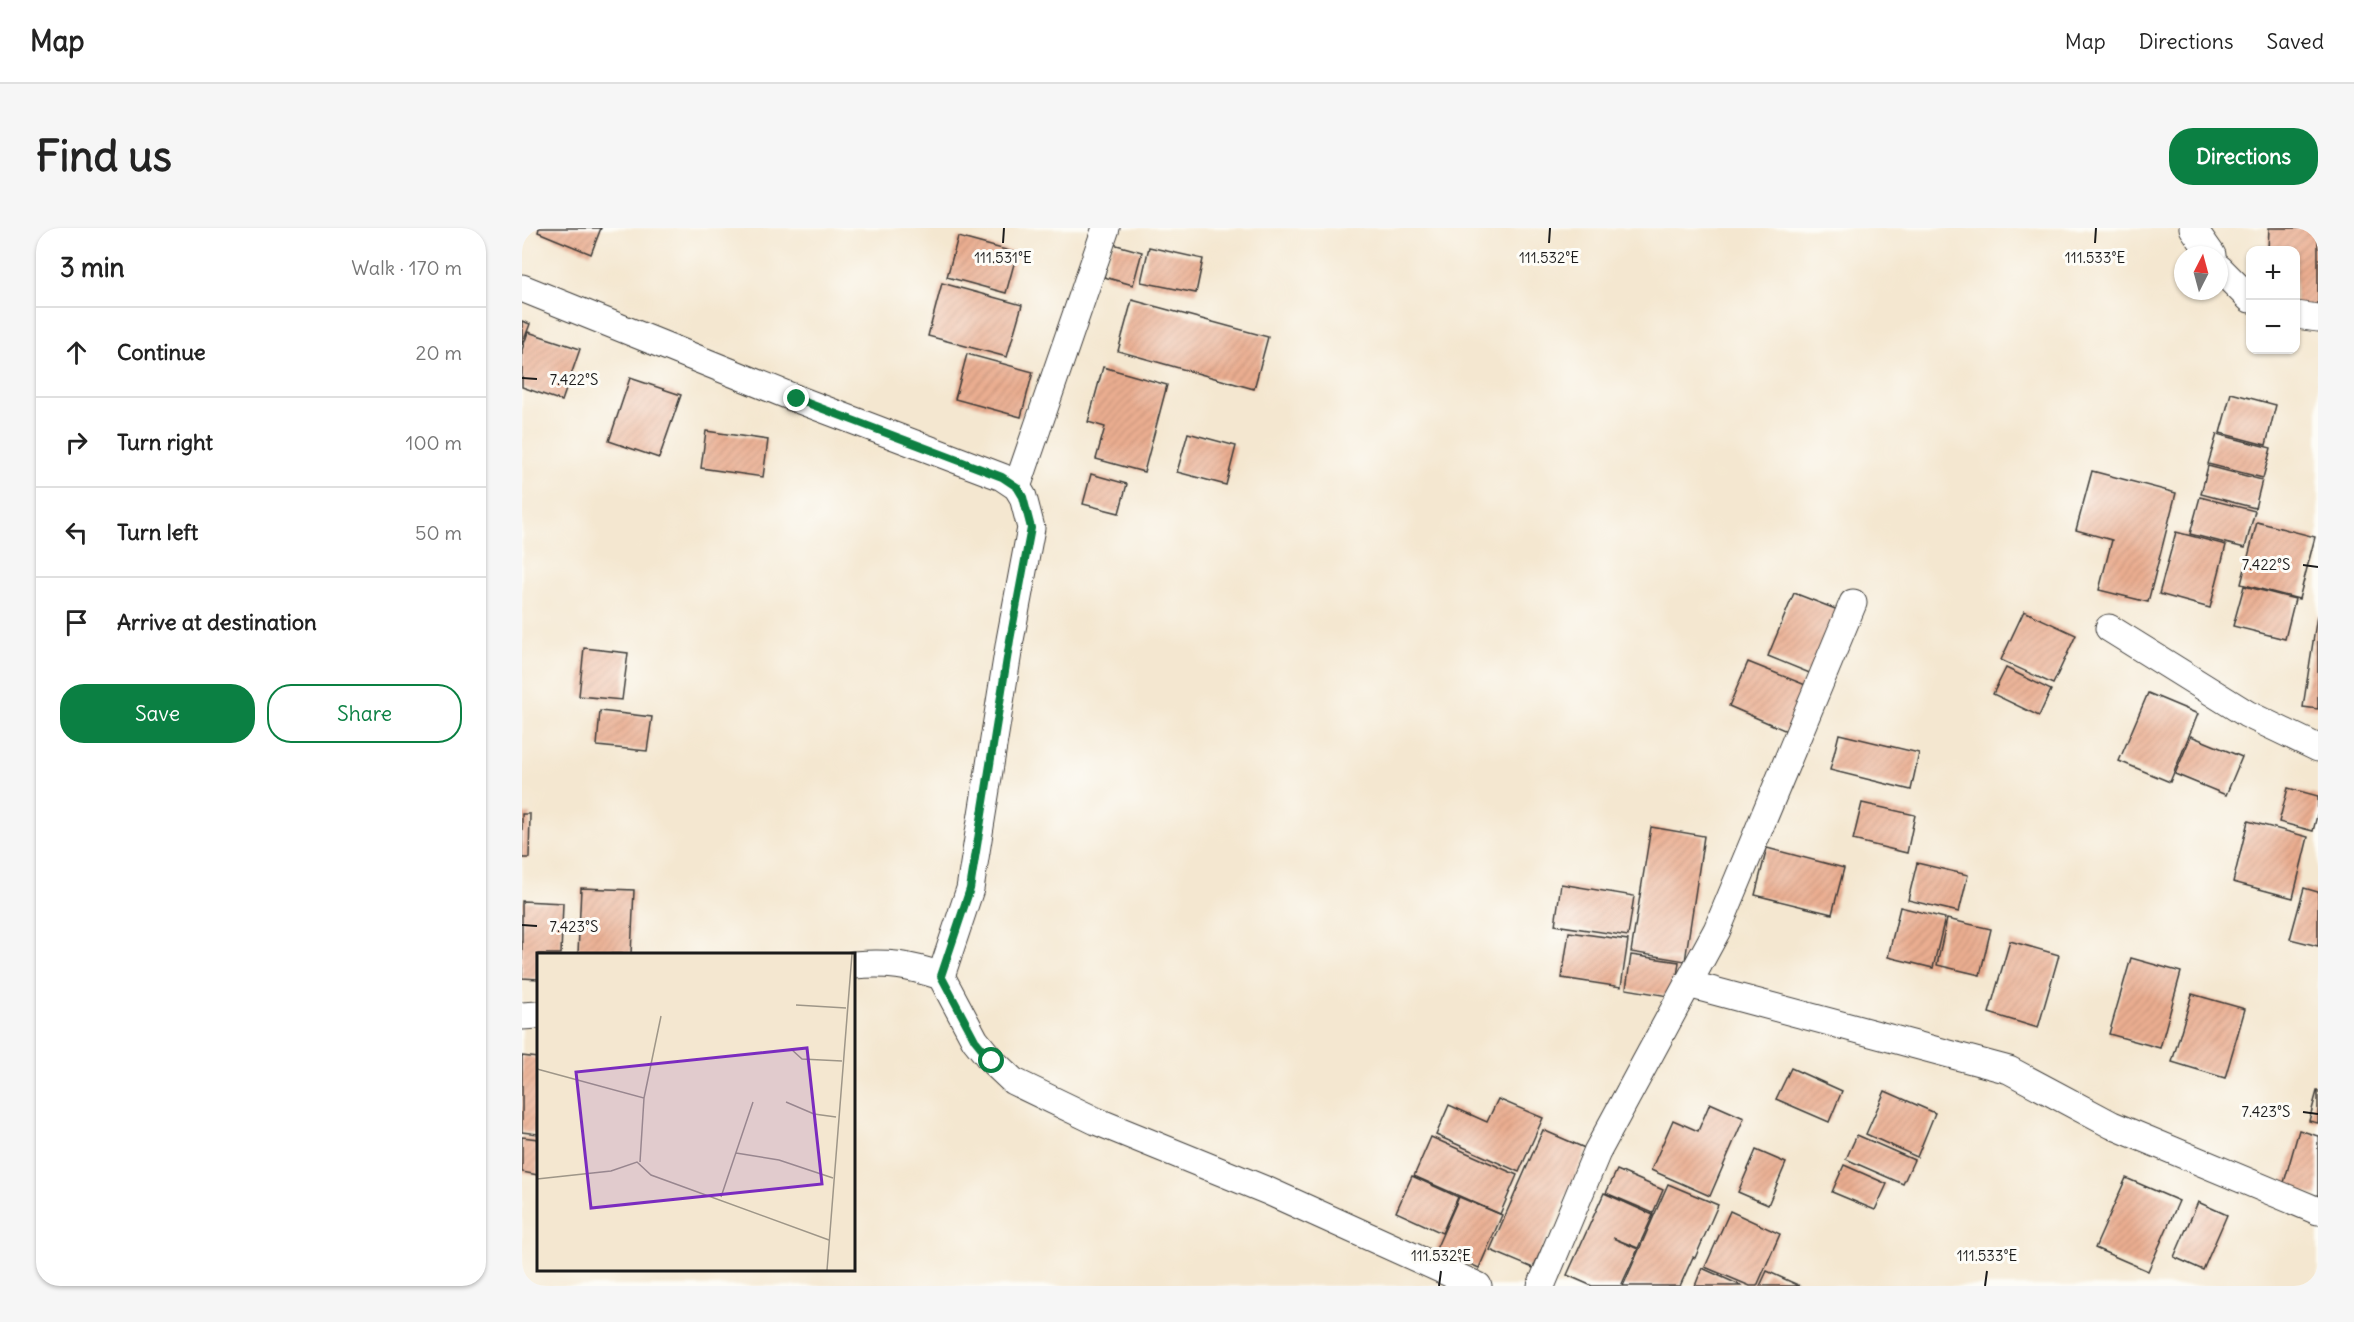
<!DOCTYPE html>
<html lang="en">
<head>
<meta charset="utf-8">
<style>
  :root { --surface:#fff; --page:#f6f6f6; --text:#222; --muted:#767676; --line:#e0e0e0; --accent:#0b8043 }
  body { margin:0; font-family:Delius,sans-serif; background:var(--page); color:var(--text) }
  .controls { position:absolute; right:18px; top:18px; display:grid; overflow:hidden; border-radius:12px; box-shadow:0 2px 4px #0004 }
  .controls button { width:54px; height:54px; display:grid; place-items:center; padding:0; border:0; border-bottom:2px solid var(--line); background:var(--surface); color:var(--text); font:30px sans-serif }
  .compass { position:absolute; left:1652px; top:18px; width:54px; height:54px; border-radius:50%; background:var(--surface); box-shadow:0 2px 4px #0004; rotate:6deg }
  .stop { position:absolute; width:18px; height:18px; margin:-14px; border:4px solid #0b8043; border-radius:50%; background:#fff }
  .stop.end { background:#0b8043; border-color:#fff; box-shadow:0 2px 6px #0008 }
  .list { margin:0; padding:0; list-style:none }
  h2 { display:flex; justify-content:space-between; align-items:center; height:78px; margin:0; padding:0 24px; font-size:26px }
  h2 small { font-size:20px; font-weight:400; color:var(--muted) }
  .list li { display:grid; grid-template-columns:39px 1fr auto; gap:18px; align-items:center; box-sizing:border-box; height:90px; padding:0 24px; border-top:2px solid var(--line) }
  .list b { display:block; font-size:22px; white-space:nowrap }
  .list em { font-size:20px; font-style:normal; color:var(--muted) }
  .actions { display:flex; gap:12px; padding:18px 24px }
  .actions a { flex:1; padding:14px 0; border:2px solid var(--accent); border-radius:24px; text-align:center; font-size:21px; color:var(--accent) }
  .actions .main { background:var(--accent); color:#fff }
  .icon { flex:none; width:33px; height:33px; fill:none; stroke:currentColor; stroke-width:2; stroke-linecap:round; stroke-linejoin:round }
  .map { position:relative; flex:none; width:1796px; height:1058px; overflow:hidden; border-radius:24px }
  header { display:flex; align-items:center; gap:36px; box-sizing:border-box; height:84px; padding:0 30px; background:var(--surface); border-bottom:2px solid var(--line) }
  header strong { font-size:28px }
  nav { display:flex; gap:33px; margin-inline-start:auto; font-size:21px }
  .intro { display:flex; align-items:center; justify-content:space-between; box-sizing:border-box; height:144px; padding:0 36px }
  h1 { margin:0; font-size:42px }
  .button { padding:15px 27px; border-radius:24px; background:var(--accent); color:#fff; font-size:21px; font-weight:700 }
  main { display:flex; gap:36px; padding:0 36px }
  aside { flex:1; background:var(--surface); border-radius:24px; box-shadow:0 2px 4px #0004 }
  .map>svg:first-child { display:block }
</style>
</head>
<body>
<header>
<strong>Map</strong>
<nav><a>Map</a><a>Directions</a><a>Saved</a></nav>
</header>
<div class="intro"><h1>Find us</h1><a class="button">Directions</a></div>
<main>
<aside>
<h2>3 min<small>Walk · 170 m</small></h2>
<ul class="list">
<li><svg class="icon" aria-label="ahead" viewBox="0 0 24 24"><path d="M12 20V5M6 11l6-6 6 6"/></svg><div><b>Continue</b></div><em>20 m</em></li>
<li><svg class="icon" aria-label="right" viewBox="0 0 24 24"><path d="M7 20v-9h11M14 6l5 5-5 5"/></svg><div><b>Turn right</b></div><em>100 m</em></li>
<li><svg class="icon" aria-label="left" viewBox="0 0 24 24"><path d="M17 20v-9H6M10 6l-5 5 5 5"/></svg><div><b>Turn left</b></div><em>50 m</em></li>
<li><svg class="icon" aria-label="arrive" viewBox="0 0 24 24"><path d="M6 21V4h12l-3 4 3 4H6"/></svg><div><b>Arrive at destination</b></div></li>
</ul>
<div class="actions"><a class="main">Save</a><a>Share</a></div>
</aside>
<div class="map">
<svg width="1796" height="1058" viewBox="0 0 1796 1058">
  <defs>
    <pattern id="building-hatch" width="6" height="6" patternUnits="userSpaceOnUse" patternTransform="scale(1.5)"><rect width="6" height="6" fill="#eaad90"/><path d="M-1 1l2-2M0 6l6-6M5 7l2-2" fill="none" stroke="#c8947c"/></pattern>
  </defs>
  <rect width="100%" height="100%" fill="#fdfcf7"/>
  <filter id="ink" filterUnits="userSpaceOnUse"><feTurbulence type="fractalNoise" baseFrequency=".0167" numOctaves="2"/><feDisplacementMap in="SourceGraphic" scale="12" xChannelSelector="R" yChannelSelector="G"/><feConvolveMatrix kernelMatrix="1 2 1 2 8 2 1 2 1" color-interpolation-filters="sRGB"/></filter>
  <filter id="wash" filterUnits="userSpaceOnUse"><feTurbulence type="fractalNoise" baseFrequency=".008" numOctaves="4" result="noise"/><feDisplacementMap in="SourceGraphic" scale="24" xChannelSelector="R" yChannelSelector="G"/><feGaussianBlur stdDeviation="1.35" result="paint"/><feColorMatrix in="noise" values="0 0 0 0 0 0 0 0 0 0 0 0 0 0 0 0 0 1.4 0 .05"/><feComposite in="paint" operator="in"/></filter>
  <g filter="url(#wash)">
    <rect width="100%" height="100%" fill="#f4e7d0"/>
    <g id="blocks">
      <!-- building -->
      <g fill="url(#building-hatch)">
        <polygon points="17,0 79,0 69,26 16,4"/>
        <polygon points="1747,0 1796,0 1796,78 1774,78 1774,22 1746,22"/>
        <polygon points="436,9 495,25 484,65 425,49"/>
        <polygon points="591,16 620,24 611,57 582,49"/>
        <polygon points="627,19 681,31 674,65 619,54"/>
        <polygon points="420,55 500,77 485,129 406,108"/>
        <polygon points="610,72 746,109 732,161 596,123"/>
        <polygon points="0,93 8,96 0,117"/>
        <polygon points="6,104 58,121 40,173 0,159 0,122"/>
        <polygon points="445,126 511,144 499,189 433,171"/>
        <polygon points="581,139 645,157 622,244 574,231 583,199 566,194"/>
        <polygon points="108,150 159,167 137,230 87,213"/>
        <polygon points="1709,165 1754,177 1744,217 1698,205"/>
        <polygon points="184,203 246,212 241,249 179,240"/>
        <polygon points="666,205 714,218 704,257 655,244"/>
        <polygon points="1695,206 1749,220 1741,250 1686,236"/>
        <polygon points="1686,238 1740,252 1733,280 1679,266"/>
        <polygon points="1570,243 1654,265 1626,374 1577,362 1590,312 1554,302"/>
        <polygon points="569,246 605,256 597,285 561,276"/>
        <polygon points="1678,269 1733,283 1723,320 1668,306"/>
        <polygon points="1735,294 1793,309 1777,371 1719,356"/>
        <polygon points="1654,304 1704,317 1688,380 1637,366"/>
        <polygon points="1722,358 1773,371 1763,411 1711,398"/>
        <polygon points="1272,365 1316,382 1290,446 1246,428"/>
        <polygon points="1502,383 1554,407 1531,456 1479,432"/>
        <polygon points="1795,388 1796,388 1796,481 1781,479"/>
        <polygon points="62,420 106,425 100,472 57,468"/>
        <polygon points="1226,434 1286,458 1267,504 1207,478"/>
        <polygon points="1484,440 1529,462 1517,488 1471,466"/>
        <polygon points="1626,465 1676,486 1648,554 1597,533"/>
        <polygon points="78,483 130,489 125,523 75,518"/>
        <polygon points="1317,506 1397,525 1389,562 1308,542"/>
        <polygon points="1669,508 1720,529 1704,567 1653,546"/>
        <polygon points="1766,560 1796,568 1796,584 1791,603 1757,594"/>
        <polygon points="1340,575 1393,587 1385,625 1331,612"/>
        <polygon points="0,586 8,586 7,630 0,630"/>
        <polygon points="1726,593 1786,609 1771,670 1711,654"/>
        <polygon points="1129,599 1182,608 1163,733 1109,724"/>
        <polygon points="1245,620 1322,640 1310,686 1233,667"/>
        <polygon points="1395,635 1446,647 1437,684 1386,672"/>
        <polygon points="1039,656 1112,668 1106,708 1033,697"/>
        <polygon points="59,660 112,662 109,726 56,726"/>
        <polygon points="1782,660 1796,664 1796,718 1768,711"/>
        <polygon points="0,673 41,675 39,726 16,726 16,751 0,750"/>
        <polygon points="1378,679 1423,690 1411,740 1366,729"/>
        <polygon points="1425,691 1469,701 1458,747 1415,737"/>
        <polygon points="1047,704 1106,712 1099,759 1040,750"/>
        <polygon points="1488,713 1537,727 1516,800 1467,785"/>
        <polygon points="1109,727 1157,734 1152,769 1104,761"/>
        <polygon points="1609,730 1659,744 1638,820 1587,806"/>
        <polygon points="1670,766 1723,781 1703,850 1650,834"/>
        <polygon points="0,828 16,830 16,906 0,904"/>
        <polygon points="1269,840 1320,863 1307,894 1254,871"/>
        <polygon points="1363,863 1413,885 1395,929 1344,906"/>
        <polygon points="1795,863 1796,863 1796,895 1787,893"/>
        <polygon points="976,871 1021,890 997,944 914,907 927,877 965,894"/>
        <polygon points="1188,875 1222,890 1188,968 1129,942 1151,892 1176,903"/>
        <polygon points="1021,902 1065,921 1011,1040 968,1022"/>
        <polygon points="1777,902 1796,908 1796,968 1761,958"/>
        <polygon points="1335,907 1392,932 1381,956 1324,931"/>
        <polygon points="0,909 16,911 16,947 0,944"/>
        <polygon points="909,909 995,947 978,986 892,948"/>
        <polygon points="1234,922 1264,935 1246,977 1216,964"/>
        <polygon points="1322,937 1365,956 1353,982 1310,964"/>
        <polygon points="1095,942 1141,962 1131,985 1084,965"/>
        <polygon points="890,948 936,969 920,1005 874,984"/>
        <polygon points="1604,950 1657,973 1626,1043 1573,1020"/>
        <polygon points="1146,956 1196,977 1173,1030 1171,1029 1158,1058 1101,1058"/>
        <polygon points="1082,965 1131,987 1116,1020 1091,1010 1116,1021 1099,1058 1070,1058 1045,1047"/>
        <polygon points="937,969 980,987 957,1040 914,1021"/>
        <polygon points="1676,974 1705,987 1681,1042 1652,1029"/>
        <polygon points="1208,983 1258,1006 1235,1058 1228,1058 1183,1039"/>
        <polygon points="1180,1040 1220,1058 1173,1058"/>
        <polygon points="1245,1043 1278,1058 1238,1058"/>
      </g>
    </g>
  </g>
  <g filter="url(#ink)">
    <use href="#blocks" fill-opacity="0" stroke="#3c3a37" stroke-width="1.5"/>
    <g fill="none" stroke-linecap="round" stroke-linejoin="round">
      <defs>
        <g id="minor">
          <polyline points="1671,0 1690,27"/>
          <polyline points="1697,40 1728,71"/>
          <polyline points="0,60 275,171 480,249 495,259 501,269 509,300 488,412 448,661 419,748"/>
          <polyline points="1774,87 1796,90"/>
          <polyline points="495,259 584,0"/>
          <polyline points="1587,400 1725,486 1796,520"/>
          <path d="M332,737c33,-3 55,0 87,11l34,64 17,21 21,20 83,40 172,70 210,95"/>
          <polyline points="1166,756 1487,842 1590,897 1796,983"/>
          <polyline points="0,788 16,787"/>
          <polyline points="1019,1058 1075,924 1195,702 1331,375"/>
        </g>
      </defs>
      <!-- minor casing -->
      <use href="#minor" stroke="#3c3a37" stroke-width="29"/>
      <!-- minor -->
      <use href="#minor" stroke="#fff" stroke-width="27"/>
    </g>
  </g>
  <g fill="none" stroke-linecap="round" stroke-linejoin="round" filter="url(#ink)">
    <!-- route -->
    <polyline stroke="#0b8043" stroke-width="8" points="275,171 480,249 495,259 501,269 509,300 488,412 448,661 419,748 453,812 470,833"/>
  </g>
  <!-- ticks -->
  <path fill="none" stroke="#1c1c1c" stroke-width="2" d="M481,15l1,-15M1027,15l1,-15M1573,15l1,-15M0,150l15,1M1781,337l15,2M0,697l15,1M1781,884l15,2M917,1058l2,-15M1463,1058l2,-15"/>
  <!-- overview -->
  <g transform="translate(15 725)">
    <rect width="318" height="318" fill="#f4e7d0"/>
    <path fill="none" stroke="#9e9688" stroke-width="1.5" d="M259,52l50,3M254,96l11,10 40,2M0,116l107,29 -4,64M107,145l17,-82M249,149l28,12 22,3M199,200l43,7 54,18M0,226l74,-8 26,-9 14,13 178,65M184,244l32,-95M290,317l25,-316"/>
    <path fill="#7b2cbf" fill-opacity="0.15" stroke="#7b2cbf" stroke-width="3" d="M270,95l15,136 -231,24 -15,-136z"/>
    <rect width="318" height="318" fill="none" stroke="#1c1c1c" stroke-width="3"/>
  </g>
  <g font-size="15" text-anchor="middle" fill="#1c1c1c" stroke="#fdfcf7" stroke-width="6" stroke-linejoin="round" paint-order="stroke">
    <text x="481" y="35">111.531°E</text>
    <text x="1027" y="35">111.532°E</text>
    <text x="1573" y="35">111.533°E</text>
    <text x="52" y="157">7.422°S</text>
    <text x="1744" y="342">7.422°S</text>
    <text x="52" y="704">7.423°S</text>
    <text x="1744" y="889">7.423°S</text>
    <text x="919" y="1033">111.532°E</text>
    <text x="1465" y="1033">111.533°E</text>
  </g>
</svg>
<div class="controls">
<button>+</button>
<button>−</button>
</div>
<svg class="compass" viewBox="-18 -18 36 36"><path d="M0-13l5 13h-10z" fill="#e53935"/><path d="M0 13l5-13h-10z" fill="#767676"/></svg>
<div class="stop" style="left:470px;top:833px"></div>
<div class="stop end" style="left:275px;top:171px"></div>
</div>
</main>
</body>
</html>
